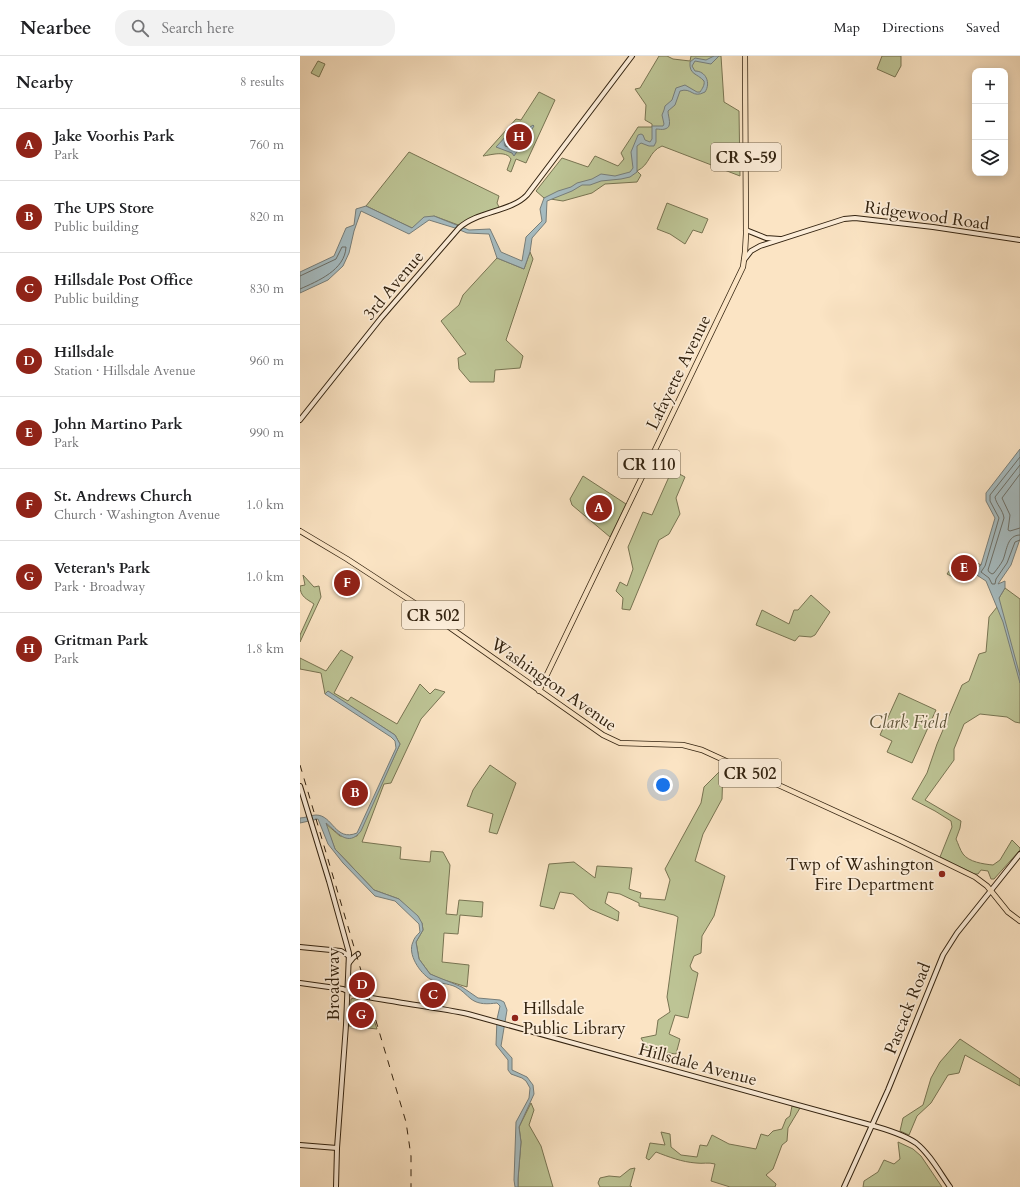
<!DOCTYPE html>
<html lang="en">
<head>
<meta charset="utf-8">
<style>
  :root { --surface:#fff; --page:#f2f2f2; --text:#202124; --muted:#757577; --line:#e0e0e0; --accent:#8f2418 }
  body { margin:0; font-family:Cardo,serif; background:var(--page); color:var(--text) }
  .controls { position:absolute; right:12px; top:12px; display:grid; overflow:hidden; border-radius:8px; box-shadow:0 2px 10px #0003 }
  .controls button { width:36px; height:36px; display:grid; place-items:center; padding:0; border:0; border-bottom:1px solid var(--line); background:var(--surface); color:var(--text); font:20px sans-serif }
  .you { position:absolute; left:363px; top:729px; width:14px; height:14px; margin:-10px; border:3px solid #fff; border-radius:50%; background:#1a73e8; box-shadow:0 0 0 6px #1a73e833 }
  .badge { display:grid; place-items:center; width:26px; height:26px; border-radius:50%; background:var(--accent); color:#fff; font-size:13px; font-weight:700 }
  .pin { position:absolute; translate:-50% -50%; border:2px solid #fff; box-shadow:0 1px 4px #0006 }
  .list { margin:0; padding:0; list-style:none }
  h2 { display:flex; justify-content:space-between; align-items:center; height:52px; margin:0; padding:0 16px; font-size:17px }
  h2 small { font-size:13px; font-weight:400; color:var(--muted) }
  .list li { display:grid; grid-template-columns:26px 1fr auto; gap:12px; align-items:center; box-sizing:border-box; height:72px; padding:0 16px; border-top:1px solid var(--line) }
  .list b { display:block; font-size:15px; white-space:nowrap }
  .list p { margin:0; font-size:13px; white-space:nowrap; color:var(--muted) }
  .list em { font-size:13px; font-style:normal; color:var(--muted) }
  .icon { flex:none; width:22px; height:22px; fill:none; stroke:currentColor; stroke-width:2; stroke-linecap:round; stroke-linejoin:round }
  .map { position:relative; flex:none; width:720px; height:1131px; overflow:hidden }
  header { display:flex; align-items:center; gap:24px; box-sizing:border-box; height:56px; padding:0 20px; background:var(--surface); border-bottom:1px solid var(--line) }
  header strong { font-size:19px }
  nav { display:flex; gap:22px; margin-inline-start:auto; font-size:14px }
  .search { width:280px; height:36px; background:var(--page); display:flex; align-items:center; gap:10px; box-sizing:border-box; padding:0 14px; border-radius:16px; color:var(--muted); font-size:15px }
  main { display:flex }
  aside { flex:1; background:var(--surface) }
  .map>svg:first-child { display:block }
</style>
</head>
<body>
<header>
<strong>Nearbee</strong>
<div class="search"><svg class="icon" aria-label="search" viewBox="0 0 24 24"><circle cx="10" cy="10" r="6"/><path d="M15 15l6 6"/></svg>Search here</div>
<nav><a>Map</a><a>Directions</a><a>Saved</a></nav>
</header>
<main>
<aside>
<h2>Nearby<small>8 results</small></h2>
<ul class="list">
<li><span class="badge">A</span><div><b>Jake Voorhis Park</b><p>Park</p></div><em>760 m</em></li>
<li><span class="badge">B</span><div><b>The UPS Store</b><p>Public building</p></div><em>820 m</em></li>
<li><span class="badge">C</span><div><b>Hillsdale Post Office</b><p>Public building</p></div><em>830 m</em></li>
<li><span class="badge">D</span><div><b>Hillsdale</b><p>Station · Hillsdale Avenue</p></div><em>960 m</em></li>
<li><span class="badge">E</span><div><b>John Martino Park</b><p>Park</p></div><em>990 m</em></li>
<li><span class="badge">F</span><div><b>St. Andrews Church</b><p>Church · Washington Avenue</p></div><em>1.0 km</em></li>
<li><span class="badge">G</span><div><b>Veteran's Park</b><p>Park · Broadway</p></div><em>1.0 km</em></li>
<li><span class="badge">H</span><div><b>Gritman Park</b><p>Park</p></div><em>1.8 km</em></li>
</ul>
</aside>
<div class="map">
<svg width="720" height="1131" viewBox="0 0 720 1131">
  <rect width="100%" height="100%" fill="#fbe4c4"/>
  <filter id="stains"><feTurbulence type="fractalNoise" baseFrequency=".005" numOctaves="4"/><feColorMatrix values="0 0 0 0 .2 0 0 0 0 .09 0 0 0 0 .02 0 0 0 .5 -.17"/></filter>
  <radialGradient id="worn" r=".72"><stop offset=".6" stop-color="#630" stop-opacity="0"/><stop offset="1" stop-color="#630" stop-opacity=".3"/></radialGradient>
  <!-- green -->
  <g fill="#bdc495" stroke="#787452">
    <path d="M359,0h8l6,3 17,2 1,-5h30l3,46 15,9 1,65 -78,-30c-14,6 -11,18 -25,25l4,4 -4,7 -32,2 -13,9 -29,8 -19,-3 -8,-7 26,-33 26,9 7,-11 23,10 6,-7 -3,-6 17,-26h14v-3l-7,-4 1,-15 -11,-16 5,-1z"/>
    <polygon points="582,0 601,0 601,10 595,21 577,13"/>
    <polygon points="18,5 25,8 19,21 11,17"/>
    <path d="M239,36l16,8 -29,63 -10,-4 -5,13 -4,-2 4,-11c-5,-9 -20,-4 -28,-3l33,-37 5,1z"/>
    <polygon points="109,96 199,140 197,147 200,153 161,170 134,160 112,172 66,150"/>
    <polygon points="367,147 408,163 402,177 393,174 385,188 370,178 357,173"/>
    <polygon points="230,196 233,203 206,284 223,300 220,312 195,314 194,326 170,326 159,313 158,302 166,298 141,265 159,249 163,239 197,202 224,213"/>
    <polygon points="372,414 385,421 376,442 380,458 369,478 359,484 330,554 322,553 323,542 316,535 320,526 327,530 333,513 328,491 343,456 352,459"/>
    <polygon points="283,420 326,448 310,481 272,449 270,443"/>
    <polygon points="661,498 681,509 661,525 647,518"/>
    <path d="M3,519l11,12 5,-1 2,11 -21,45v-7l14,-31c-7,-5 -14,-7 -14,-18l5,-1z"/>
    <path d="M705,532l15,11v124l-5,-1 -8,-5 -27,-3 -16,10 -10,25v11l-29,40 36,21 -1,7 -4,11c2,4 4,11 7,15 6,8 20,10 30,11l7,-5 12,-20 8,8v2l-26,29h-3l-3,-8 -7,-1 -3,4h-4l-34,-17 12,-30 -1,-6 -16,-10 -23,-12 15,-26 10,-29 25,-59 7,-4 10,-27 7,-2 3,-35 8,-10 2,-9z"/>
    <polygon points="511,539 530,556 515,579 511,581 499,580 495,585 456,569 462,554 489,568 494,554 498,554"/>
    <polygon points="41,594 53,601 34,637 48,645 51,641 97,668 120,628 130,638 135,633 145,636 121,663 91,727 84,728 62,786 101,791 100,803 130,806 131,795 143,796 150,809 146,858 157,859 159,844 183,846 182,861 160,859 158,878 144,877 142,906 169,909 167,931 141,923 130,918 119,903 116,886 123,874 122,867 99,843 74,834 35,793 25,767 40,780 57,780 100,688 95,679 28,636 25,638 21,617 0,613 0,602 26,615"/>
    <polygon points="599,637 636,654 612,707 587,696 592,685 580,679"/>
    <polygon points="190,709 216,727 197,778 189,776 193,758 167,750 173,734"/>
    <polygon points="423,712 422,743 403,778 395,805 425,820 414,860 402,880 401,897 394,900 390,910 392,914 398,917 388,962 375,959 369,978 380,983 376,998 369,997 365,1006 357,1004 357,998 355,994 347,993 341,982 356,979 358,964 370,956 367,941 378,861 374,859 339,850 339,847 320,838 308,836 305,847 319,856 318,865 290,853 273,838 260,836 254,853 240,850 249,808 274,806 295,822 297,810 332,812 329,833 341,837 340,842 365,844 370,824 365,813 401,747 404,731"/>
    <polygon points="54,942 68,946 77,973 49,970 51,943"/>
    <polygon points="660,983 720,1023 720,1030 665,999 659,1017 648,1019 631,1047 617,1060 609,1079 600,1075 603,1062 623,1049 631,1022 640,1006"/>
    <polygon points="231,1047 234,1054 229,1069 241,1090 253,1131 218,1131 218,1123 221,1086 219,1071"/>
    <path d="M492,1050l8,2 -12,20 -1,13 -5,4 -9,24 -7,6 10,9 -1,3h-45l-19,-6 4,-17c-7,-2 -12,0 -19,-1 -14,-1 -27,-6 -40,-11l-7,8 -3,-2 4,-15 15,2 -4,-13 9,2 1,13 10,8 16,2 3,-12 7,1 5,-11 17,9 27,5 5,-15 7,2 5,-5 9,-2 4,-10 4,-3z"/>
    <polygon points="598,1086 613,1093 621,1100 642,1131 563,1131 564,1125 578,1116 584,1104 594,1108 600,1103"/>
    <polygon points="335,1112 330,1130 332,1131 300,1131 298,1127 300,1122 309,1120 320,1121 330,1113"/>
  </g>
  <!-- water -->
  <g fill="#a5bbc0" stroke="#777e7a">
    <path d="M414,0h5l-8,8 -16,-3 -3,5 3,5c11,0 16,12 10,21 -13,7 -13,-5 -25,-1l-5,14 -7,6c0,6 5,16 -3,18 -3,1 -6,0 -9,0v13l-2,4h-5l-8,-3 -4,3v26l-7,5 -9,2 -20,2 -11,4h-8l-10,6 -25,10 -1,21 -14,16 -2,14 -6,17 -27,-11 -8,-24 -22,-1 -12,-5 -26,-8 -20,14 -48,-23 -7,20 -5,22 -6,13 -15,14 -28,13v-21l34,-16 12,-28 8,-3 2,-16 10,-3 46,22 12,-11 10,-1 35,14 21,-1 11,23 21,9 4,-24 16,-16 -2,-12 4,-11 14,-7 13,-4 6,-4 15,-4 9,-5 14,2 15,-4 3,-4 -2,-16 7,-17 3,-1 2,1 2,5 5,2 2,-3v-13h11l1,-2 -2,-9 2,-5 1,-4 7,-6 4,-12 9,-3 12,7h3c2,-3 5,-7 4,-11 -7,-8 -15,-6 -14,-19l5,-4 11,2z"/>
    <polygon points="219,66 226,74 233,69 234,70 214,100 212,97 196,91"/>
    <polygon points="720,393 720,483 711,509 698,528 705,525 705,532 699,542 720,620 720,627 703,566 686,525 672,516 681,509 695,462 686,445 686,437"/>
    <path d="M28,635l67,44 5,9 -39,87c-13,17 -24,1 -35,-8l9,26 39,41 25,9 19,17 4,7 1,7 -7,12 3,17 11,15 32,13 16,11 22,2 4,2 3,8 -6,36 11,12v12l15,7 6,8 1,9 -15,33 2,15 -3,37v8h-3l-1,-7 2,-58 13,-24 1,-10 -4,-7 -4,-3 -11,-4 -3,-4v-10l-12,-15 1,-26 3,-13 -3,-3c-9,1 -18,2 -26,-4 -5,-4 -9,-9 -15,-12 -8,-4 -18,-3 -26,-8 -10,-6 -23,-25 -17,-37 1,-4 4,-7 7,-10l-1,-8 -24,-23 -20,-5 -32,-33 -15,-19 -10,-25 -18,4v-5c5,0 11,-3 16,-3 17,0 19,27 41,18l39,-85 -1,-7 -4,-4 -66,-43z"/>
  </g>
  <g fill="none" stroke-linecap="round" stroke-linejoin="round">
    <!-- shore -->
    <g stroke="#6c6f68" stroke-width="1">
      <polygon points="218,73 220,74 223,78 214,92 212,92 205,90 205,87"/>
      <path d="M0,220l36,-17 6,-12h4c-1,23 -28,34 -46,42"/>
      <polyline points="720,401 690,439 690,445 699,462 685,510 681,516 689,522 692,528 695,528 696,523 707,507 715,486 720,484"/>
      <path d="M720,409l-25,32c1,7 8,13 9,21l-16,52 1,2 3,2 2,-1c3,-4 7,-9 9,-13 4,-10 4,-25 17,-25"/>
      <polyline points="720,418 702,442 710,459 708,474 710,475 720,472"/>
    </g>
    <defs>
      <g id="secondary">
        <polyline points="446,174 466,182 480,183"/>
        <polyline points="444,204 451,195 460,190 544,163 555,162 633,171 720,184"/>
        <path d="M0,364l81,-102 78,-90c18,-17 52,-16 68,-33l105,-139"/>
        <polyline points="0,730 29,825 49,897 46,969 37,1092 36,1131"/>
        <polyline points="0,891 41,895 49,900"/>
        <polyline points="49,907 53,902 58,898"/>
        <path d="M0,927l43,6c16,8 36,10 54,13 24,4 47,7 71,12l399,110c15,4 36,10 49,19 14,11 24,30 34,44"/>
        <polyline points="0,1089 37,1092"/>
        <polyline points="544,1131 588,1034 643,899 657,877 720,798"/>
      </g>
      <g id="primary">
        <polyline points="0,475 47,503 122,552 303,679 320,687 383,689 402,694 601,785 675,821 687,830 708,856 720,865"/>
        <polyline points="239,635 443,211 445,196 446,178 445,0"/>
      </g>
    </defs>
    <!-- secondary casing -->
    <use href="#secondary" stroke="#332310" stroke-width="6"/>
    <!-- primary casing -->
    <use href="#primary" stroke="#332310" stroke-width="6"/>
    <!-- secondary -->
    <use href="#secondary" stroke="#fcedd9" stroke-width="4"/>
    <!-- primary -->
    <use href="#primary" stroke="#fbe4c4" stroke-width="4.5"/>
    <!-- rail -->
    <polyline stroke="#332310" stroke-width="1" stroke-dasharray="7 7" stroke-linecap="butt" points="0,709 106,1066 111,1100 111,1131"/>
  </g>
  <!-- markers -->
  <g fill="#8f2418" stroke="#fcedd9" stroke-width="1.5">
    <circle cx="642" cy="818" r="4"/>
    <circle cx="215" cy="962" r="4"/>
  </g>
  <g text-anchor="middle" stroke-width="3.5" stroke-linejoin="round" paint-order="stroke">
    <!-- shield labels -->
    <g fill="#fcedd9" stroke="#6f604c" stroke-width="1">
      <rect x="411" y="87" width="70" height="28" rx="3"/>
      <rect x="318" y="394" width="62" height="28" rx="3"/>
      <rect x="102" y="545" width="62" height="28" rx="3"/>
      <rect x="419" y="703" width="62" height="28" rx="3"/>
    </g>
    <g font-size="16" font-weight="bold" fill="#332310">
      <text x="446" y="107">CR S-59</text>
      <text x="349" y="414">CR 110</text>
      <text x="133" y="565">CR 502</text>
      <text x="450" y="723">CR 502</text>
    </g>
    <!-- street labels -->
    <g font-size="17" fill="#332310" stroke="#fcedd9">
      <text transform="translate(627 159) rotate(8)" y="6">Ridgewood Road</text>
      <text transform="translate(93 229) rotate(-50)" y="6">3rd Avenue</text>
      <text transform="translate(378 316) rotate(-64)" y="6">Lafayette Avenue</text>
      <text transform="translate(254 628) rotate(35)" y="6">Washington Avenue</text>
      <text transform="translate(33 928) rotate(-90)" y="6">Broadway</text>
      <text transform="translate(607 952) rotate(-68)" y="6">Pascack Road</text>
      <text transform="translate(398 1008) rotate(15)" y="6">Hillsdale Avenue</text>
    </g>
    <!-- park labels -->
    <g font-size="17" font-style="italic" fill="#5c5338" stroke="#fcedd9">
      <text x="608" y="672">Clark Field</text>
    </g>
    <!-- poi labels -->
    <g font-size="17" fill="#332310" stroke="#fcedd9" text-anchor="end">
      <text x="634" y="814">Twp of Washington<tspan x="634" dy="20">Fire Department</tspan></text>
      <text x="223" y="958" text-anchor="start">Hillsdale<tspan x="223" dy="20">Public Library</tspan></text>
    </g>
  </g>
  <rect width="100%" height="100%" filter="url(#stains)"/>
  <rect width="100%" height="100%" fill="url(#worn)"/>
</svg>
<div class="controls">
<button>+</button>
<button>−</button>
<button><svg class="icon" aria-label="layers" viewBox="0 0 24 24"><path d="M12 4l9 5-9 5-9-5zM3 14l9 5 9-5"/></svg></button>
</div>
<div class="you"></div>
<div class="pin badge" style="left:299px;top:452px">A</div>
<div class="pin badge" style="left:55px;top:737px">B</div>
<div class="pin badge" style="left:133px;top:939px">C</div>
<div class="pin badge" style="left:62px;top:929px">D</div>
<div class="pin badge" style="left:664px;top:512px">E</div>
<div class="pin badge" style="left:47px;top:527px">F</div>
<div class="pin badge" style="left:61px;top:959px">G</div>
<div class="pin badge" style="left:219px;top:81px">H</div>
</div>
</main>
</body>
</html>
